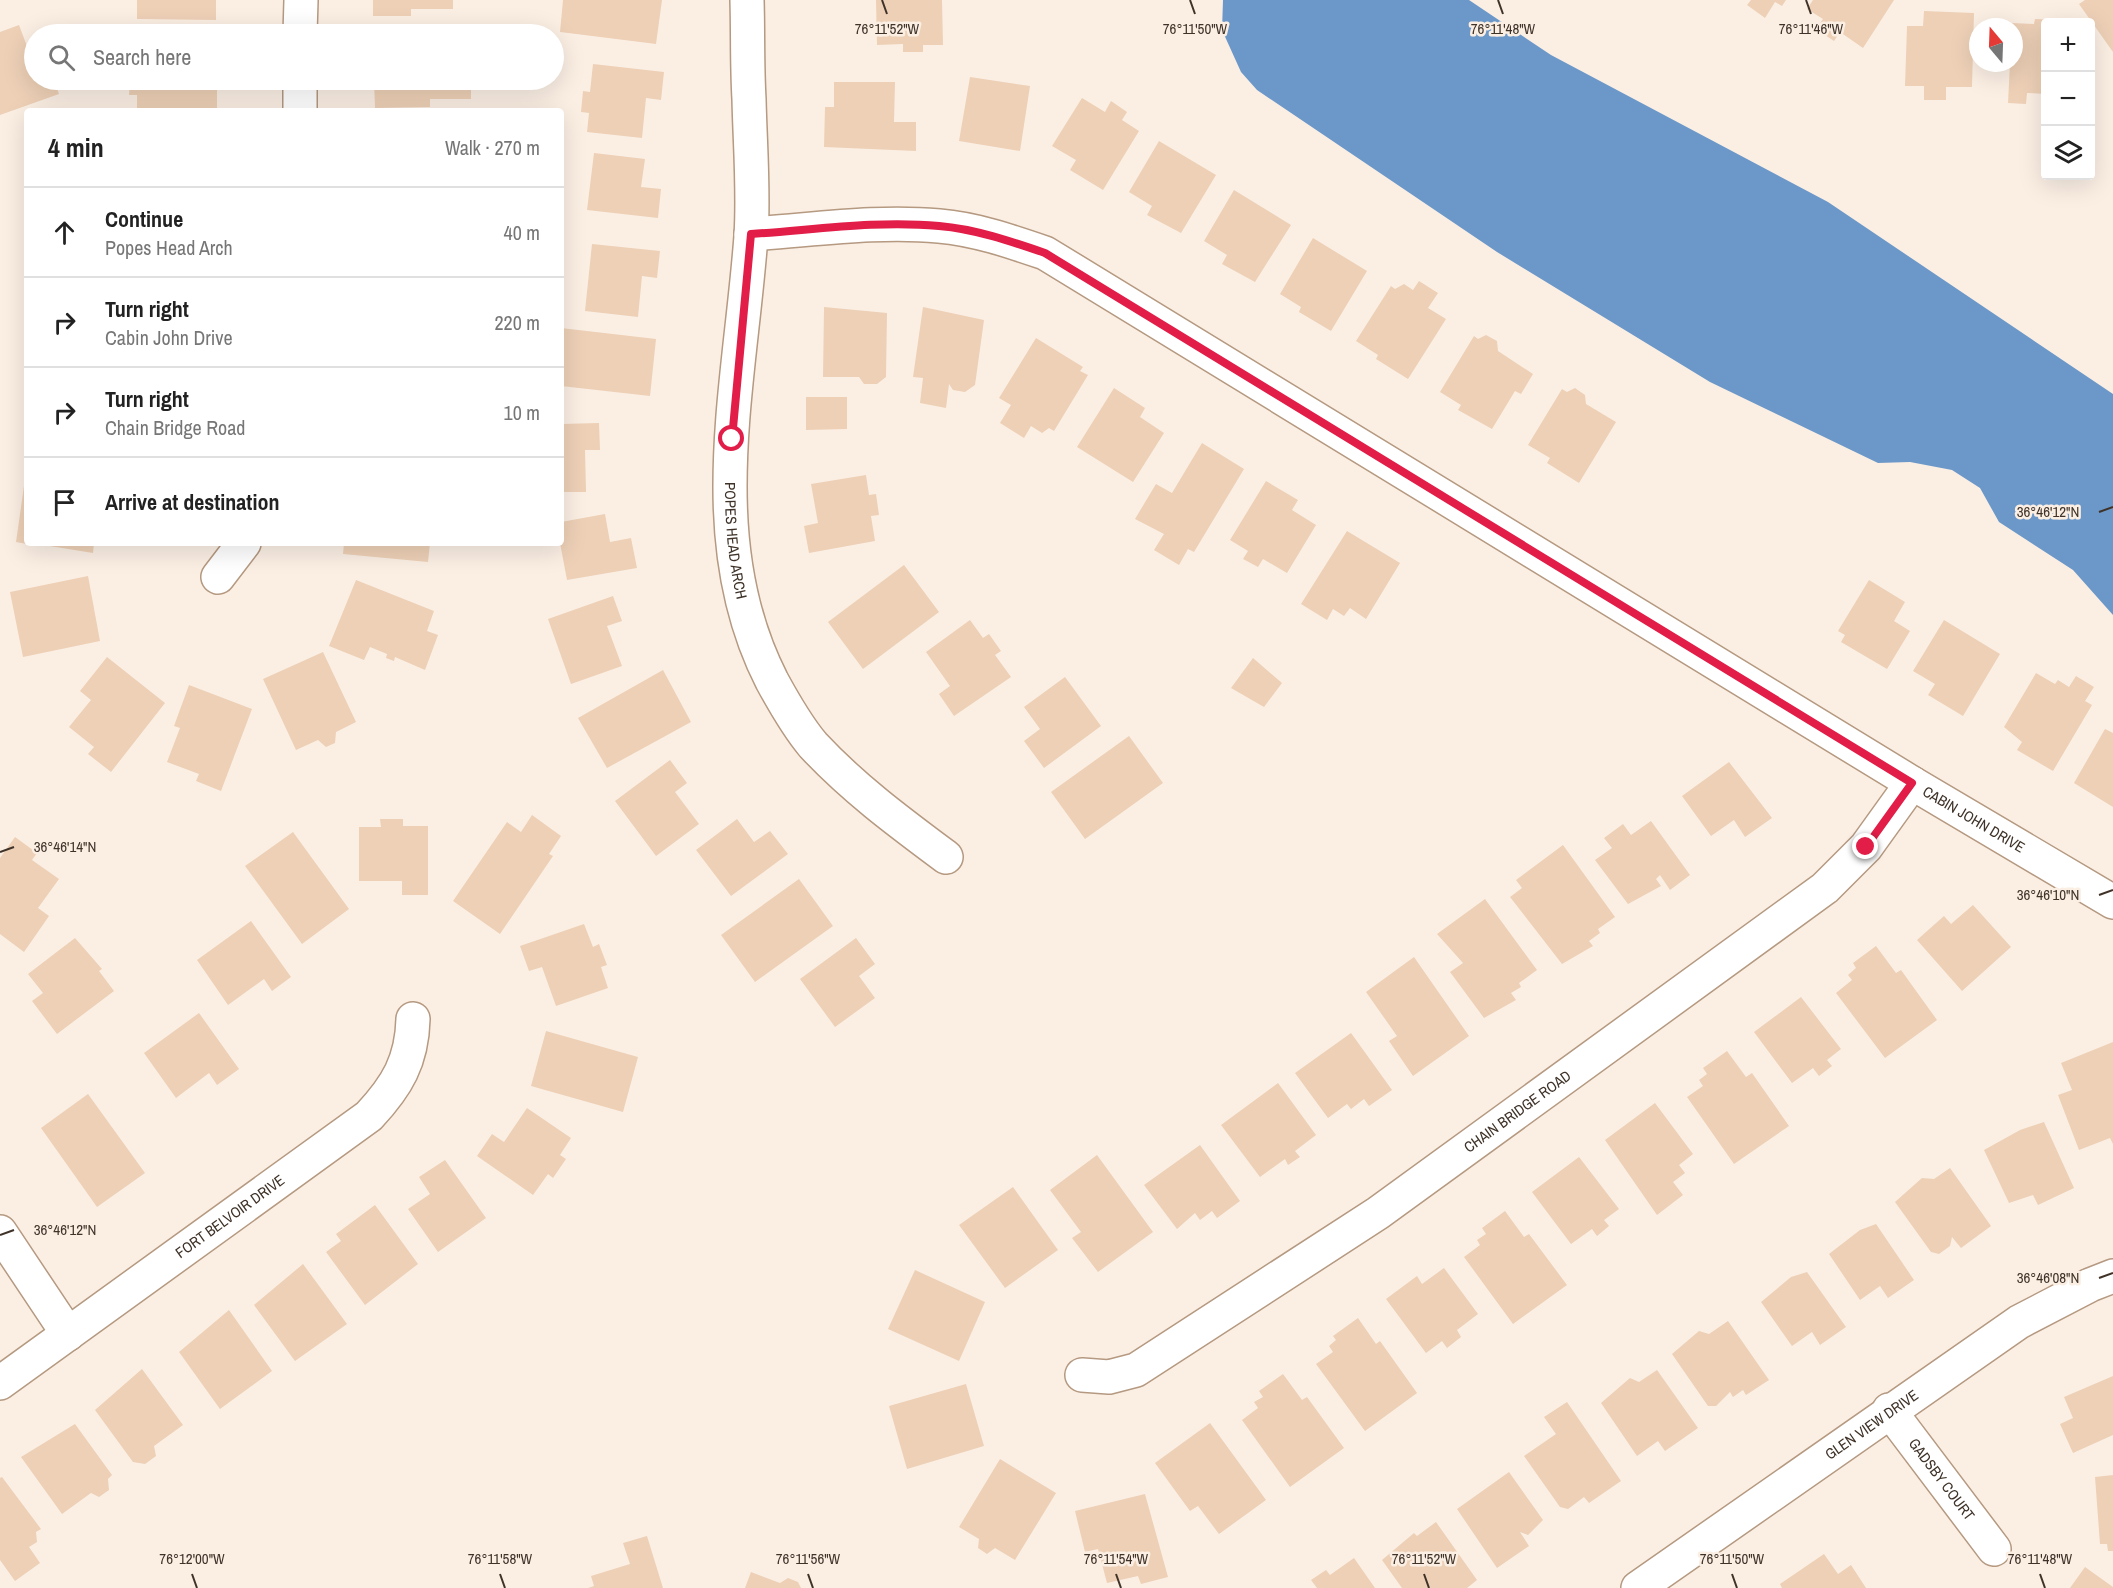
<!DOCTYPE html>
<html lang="en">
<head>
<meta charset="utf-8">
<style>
  :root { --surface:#fff; --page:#f2f2f2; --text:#222; --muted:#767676; --line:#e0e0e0 }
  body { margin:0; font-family:"Archivo Narrow",sans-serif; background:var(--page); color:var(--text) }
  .controls { position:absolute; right:18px; top:18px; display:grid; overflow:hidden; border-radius:6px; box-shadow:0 6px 24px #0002 }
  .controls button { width:54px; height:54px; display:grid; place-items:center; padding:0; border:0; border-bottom:2px solid var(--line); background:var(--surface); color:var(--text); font:30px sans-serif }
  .compass { position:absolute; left:1969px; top:18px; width:54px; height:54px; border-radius:50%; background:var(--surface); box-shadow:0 6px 24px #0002; rotate:341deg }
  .stop { position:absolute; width:18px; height:18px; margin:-14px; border:4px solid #e11d48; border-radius:50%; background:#fff }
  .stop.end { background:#e11d48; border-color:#fff; box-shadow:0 2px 6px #0008 }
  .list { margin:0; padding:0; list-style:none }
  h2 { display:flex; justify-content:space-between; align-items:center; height:78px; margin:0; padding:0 24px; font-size:26px }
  h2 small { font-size:20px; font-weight:400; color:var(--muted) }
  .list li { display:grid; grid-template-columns:39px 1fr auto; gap:18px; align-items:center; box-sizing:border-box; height:90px; padding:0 24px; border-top:2px solid var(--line) }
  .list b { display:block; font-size:22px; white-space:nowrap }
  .list p { margin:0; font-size:20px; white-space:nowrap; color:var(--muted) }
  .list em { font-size:20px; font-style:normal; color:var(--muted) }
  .icon { flex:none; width:33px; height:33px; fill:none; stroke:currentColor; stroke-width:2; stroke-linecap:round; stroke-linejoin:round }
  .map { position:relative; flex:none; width:2113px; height:1588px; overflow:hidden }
  .search { position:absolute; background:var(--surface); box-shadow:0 6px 24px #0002; left:24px; top:24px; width:540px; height:66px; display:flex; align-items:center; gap:15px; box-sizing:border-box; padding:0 21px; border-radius:33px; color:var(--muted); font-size:22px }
  .panel { position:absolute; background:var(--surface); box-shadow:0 6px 24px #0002; left:24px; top:108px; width:540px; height:438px; border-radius:6px }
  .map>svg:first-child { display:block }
</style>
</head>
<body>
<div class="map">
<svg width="2113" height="1588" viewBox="0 0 2113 1588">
  <rect width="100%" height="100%" fill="#fbefe4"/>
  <!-- water -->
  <polygon fill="#6c98c9" points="1223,0 1469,0 1551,55 1828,202 2113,394 2113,615 2073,570 1999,522 1980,488 1952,470 1910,462 1878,463 1710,382 1497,252 1257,90 1241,72 1222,30"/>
  <!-- building -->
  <g fill="#edd0b6">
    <polygon points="137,0 216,0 216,20 137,19"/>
    <polygon points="373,0 453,0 453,9 411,9 411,16 373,16"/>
    <polygon points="563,0 662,0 656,44 560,32"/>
    <polygon points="876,0 942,0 943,45 923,45 923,52 903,52 903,44 877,45"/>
    <polygon points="1751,0 1786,0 1782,6 1775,2 1765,18 1747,5"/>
    <polygon points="1813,0 1894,0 1863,48 1840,32 1834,41 1816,29 1823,19 1807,9"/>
    <polygon points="2085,0 2113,0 2113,52 2079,4"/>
    <polygon points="1924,11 1974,13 1972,87 1946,87 1946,100 1924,100 1924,86 1905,86 1907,26 1923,26"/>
    <polygon points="2035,19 2063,20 2063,22 2046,22 2046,94 2027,93 2026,104 2008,103 2010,63 2014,63 2014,27 2012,23 2034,24"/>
    <polygon points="19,25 31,57 34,55 34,80 54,80 59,94 0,115 0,32"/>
    <polygon points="593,64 664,72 661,100 646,98 642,138 587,132 589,113 581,112 583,91 590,92"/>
    <polygon points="970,77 1030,86 1020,151 959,141"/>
    <polygon points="130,80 217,80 217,111 137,111 137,95 129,95"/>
    <polygon points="374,80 471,80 471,99 430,99 430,107 375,108"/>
    <polygon points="834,82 895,82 894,122 916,122 916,151 824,147 825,107 834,107"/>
    <polygon points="1082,98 1105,112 1111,101 1127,112 1122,120 1139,131 1103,190 1070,170 1076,160 1052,146"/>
    <polygon points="1159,141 1216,175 1181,233 1147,215 1152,206 1129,192"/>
    <polygon points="594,153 645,159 641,187 661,189 658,218 587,210"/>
    <polygon points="1234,190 1291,225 1255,282 1222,264 1227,255 1204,241"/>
    <polygon points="1313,238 1367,271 1331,331 1299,312 1301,307 1280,294"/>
    <polygon points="592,244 660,251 657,278 642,276 638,317 585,311"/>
    <polygon points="1419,281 1438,293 1428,308 1446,319 1408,379 1376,359 1378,355 1356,341 1391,286 1395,289 1404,284 1413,290"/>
    <polygon points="824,307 887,313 886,377 877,384 864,384 859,377 823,377"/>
    <polygon points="923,307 984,320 975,385 965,392 953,390 949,384 946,408 920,403 923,378 913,377"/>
    <polygon points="561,328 656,339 650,396 561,386"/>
    <polygon points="1486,335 1497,341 1498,351 1533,374 1521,394 1515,391 1492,429 1458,410 1461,405 1440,392 1474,336 1478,339"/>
    <polygon points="1036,338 1083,367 1080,371 1088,375 1054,431 1049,428 1042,433 1031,426 1024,438 1000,423 1011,405 999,398"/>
    <polygon points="1114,388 1145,408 1140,417 1164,433 1133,482 1077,447"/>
    <polygon points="1575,388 1585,395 1586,404 1616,422 1579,483 1547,463 1550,458 1528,445 1562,389 1567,392"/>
    <polygon points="806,397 847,397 847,429 806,430"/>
    <polygon points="599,423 600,450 585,450 586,492 561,492 561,424"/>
    <polygon points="1202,443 1244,469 1194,552 1188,549 1179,565 1154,550 1164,534 1135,519 1156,484 1172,493"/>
    <polygon points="866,475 869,495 876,494 879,515 871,516 875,541 809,553 804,526 818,523 811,484"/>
    <polygon points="25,479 27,479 27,544 16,542"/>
    <polygon points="1266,481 1298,500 1292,510 1316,525 1287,573 1263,559 1258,567 1243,559 1248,551 1230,540"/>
    <polygon points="605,514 610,542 631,538 637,568 567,580 560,543 561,522"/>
    <polygon points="1347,531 1400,563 1366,619 1350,608 1344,616 1333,609 1327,620 1301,604"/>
    <polygon points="31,543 94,543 93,553"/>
    <polygon points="344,543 430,543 428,562 343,554"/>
    <polygon points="904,565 939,612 863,669 828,622"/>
    <polygon points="88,576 100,641 23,657 10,592"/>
    <polygon points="356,580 434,611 427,631 438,635 425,670 395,657 394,661 386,658 387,654 370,647 364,660 329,646"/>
    <polygon points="1869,580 1905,602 1894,621 1910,631 1887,669 1841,642 1845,635 1838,631"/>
    <polygon points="613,596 622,621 607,626 622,666 571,684 548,619"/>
    <polygon points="970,620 983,638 989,634 1001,651 995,655 1011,677 954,716 939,694 950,686 926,652"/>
    <polygon points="1944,620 2000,654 1963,716 1928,695 1935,684 1913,671"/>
    <polygon points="323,652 356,722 336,732 335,743 326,747 318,740 296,750 263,679"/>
    <polygon points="107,657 165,703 111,772 88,754 94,747 69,727 91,700 80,691"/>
    <polygon points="1253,658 1282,683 1264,707 1231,688"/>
    <polygon points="663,670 691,722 607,768 578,718"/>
    <polygon points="2036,673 2055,684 2058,680 2069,687 2076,676 2094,687 2085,701 2092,705 2053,771 2017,750 2022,742 2004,727"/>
    <polygon points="1065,677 1101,726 1044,768 1024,741 1040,729 1024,707"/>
    <polygon points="189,685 252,709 221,791 196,781 199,774 167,762 180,728 174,726"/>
    <polygon points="2105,729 2113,733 2113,807 2074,783"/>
    <polygon points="1129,736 1163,783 1085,839 1051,792"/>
    <polygon points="670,760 687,783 675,792 699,824 656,856 615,801"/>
    <polygon points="1729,762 1772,818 1745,837 1734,820 1711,836 1682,796"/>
    <polygon points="532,815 561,836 549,854 553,856 500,934 453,901 507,822 521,832"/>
    <polygon points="380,819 403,819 403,826 428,826 428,895 402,895 402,881 359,881 359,827 381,827"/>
    <polygon points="737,819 754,842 770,831 788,854 731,896 696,850"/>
    <polygon points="1651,821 1690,875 1670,890 1660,875 1656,879 1661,886 1628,904 1595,860 1612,848 1604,838 1623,824 1631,835"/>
    <polygon points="293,832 349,909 302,944 245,866"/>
    <polygon points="15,837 37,853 32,860 59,879 38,908 49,916 24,952 0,934 0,858"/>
    <polygon points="1563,845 1615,917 1598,929 1600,933 1589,941 1593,946 1562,964 1510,897 1522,888 1516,880"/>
    <polygon points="799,879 833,926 755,982 721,935"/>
    <polygon points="1485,899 1537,970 1519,983 1521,987 1511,993 1516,1000 1484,1018 1450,972 1463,963 1437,934"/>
    <polygon points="1973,905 2011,947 1962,991 1917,940 1944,916 1951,924"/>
    <polygon points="251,921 291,977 272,991 264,979 228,1005 197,960"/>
    <polygon points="584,924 593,947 599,944 607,965 601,967 608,988 556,1006 542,967 529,971 520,946"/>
    <polygon points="75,938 102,969 99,971 114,991 57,1034 32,1001 43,993 28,974"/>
    <polygon points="856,938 875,964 859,976 875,998 835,1027 800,979"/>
    <polygon points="1876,946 1896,973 1901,970 1937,1020 1885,1058 1836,993 1852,980 1848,975 1856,968 1853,963"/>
    <polygon points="1414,957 1469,1036 1413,1076 1389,1041 1397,1036 1366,992"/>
    <polygon points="1801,997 1841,1049 1827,1060 1832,1066 1819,1076 1813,1068 1792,1083 1754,1032"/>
    <polygon points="199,1013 239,1069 217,1085 209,1073 176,1098 144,1053"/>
    <polygon points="546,1031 638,1057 623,1112 531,1086"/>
    <polygon points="1351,1033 1392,1090 1369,1106 1364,1099 1351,1109 1347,1104 1328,1118 1295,1073"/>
    <polygon points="2113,1042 2113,1144 2110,1138 2079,1150 2058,1095 2072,1090 2061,1063"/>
    <polygon points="1727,1051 1746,1077 1752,1073 1789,1126 1734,1164 1687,1097 1703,1086 1699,1080 1707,1074 1703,1068"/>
    <polygon points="1278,1083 1316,1135 1295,1151 1300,1157 1288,1165 1285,1159 1260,1177 1221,1125"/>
    <polygon points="88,1094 145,1173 97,1207 41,1128"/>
    <polygon points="1655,1103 1693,1154 1679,1165 1685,1173 1673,1182 1683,1195 1657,1215 1605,1140"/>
    <polygon points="527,1108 571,1138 560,1155 566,1159 553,1178 548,1174 533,1195 477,1156 492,1134 504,1142"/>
    <polygon points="2044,1122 2074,1188 2038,1205 2033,1195 2009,1203 1984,1150 2020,1130"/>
    <polygon points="1200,1145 1240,1201 1217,1218 1212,1211 1200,1220 1195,1213 1177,1229 1144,1185"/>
    <polygon points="1097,1155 1153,1232 1098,1272 1072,1238 1081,1232 1050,1190"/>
    <polygon points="1579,1157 1619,1209 1604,1220 1609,1226 1597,1236 1592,1229 1571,1244 1532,1192"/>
    <polygon points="445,1160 486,1218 438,1252 408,1209 430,1194 419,1177"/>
    <polygon points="1950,1168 1991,1226 1961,1248 1952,1237 1950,1246 1939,1254 1931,1252 1895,1202 1922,1178 1934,1179"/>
    <polygon points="1013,1187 1058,1250 1005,1288 959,1225"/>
    <polygon points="375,1205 418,1264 365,1305 326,1252 341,1241 336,1234"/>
    <polygon points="1505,1211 1524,1237 1529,1234 1567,1285 1513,1324 1464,1257 1480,1245 1477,1240 1486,1234 1482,1228"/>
    <polygon points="1876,1224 1914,1280 1888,1298 1880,1286 1860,1300 1829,1254 1860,1230"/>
    <polygon points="303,1264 347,1324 295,1361 254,1305"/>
    <polygon points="1444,1268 1478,1314 1457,1330 1461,1337 1447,1348 1442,1341 1426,1353 1386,1299 1417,1276 1422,1284"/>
    <polygon points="915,1270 985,1302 959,1361 888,1329"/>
    <polygon points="1807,1272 1846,1327 1820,1345 1812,1332 1792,1346 1761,1302 1791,1277"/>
    <polygon points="229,1310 272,1371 220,1409 179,1352"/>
    <polygon points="1358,1318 1376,1344 1380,1341 1417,1393 1365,1431 1316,1364 1333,1352 1329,1346 1336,1340 1333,1336"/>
    <polygon points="1728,1321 1769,1380 1746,1395 1743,1390 1733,1397 1730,1392 1716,1406 1708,1406 1672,1354 1699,1331 1709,1334"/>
    <polygon points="142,1369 183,1425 154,1446 156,1456 145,1464 133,1462 95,1410"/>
    <polygon points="1657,1370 1698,1428 1665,1451 1658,1441 1637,1456 1601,1403 1630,1378 1639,1382"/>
    <polygon points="1283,1374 1302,1400 1307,1397 1344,1448 1290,1487 1242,1420 1258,1408 1254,1402 1263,1397 1259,1391"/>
    <polygon points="2113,1376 2113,1435 2073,1453 2060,1424 2073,1418 2064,1397"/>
    <polygon points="966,1384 984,1446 907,1469 889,1406"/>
    <polygon points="1567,1402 1621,1481 1589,1503 1584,1497 1568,1509 1560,1507 1524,1456 1556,1434 1544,1417"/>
    <polygon points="1210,1423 1266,1500 1219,1534 1198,1506 1190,1511 1155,1463"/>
    <polygon points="75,1424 112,1475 108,1479 109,1490 99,1497 91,1493 62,1514 21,1457"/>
    <polygon points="1000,1459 1056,1493 1015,1560 995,1548 987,1554 978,1548 979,1539 959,1527"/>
    <polygon points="1509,1472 1543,1520 1528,1535 1520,1532 1529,1546 1497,1568 1457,1509"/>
    <polygon points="2113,1475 2113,1551 2108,1551 2107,1544 2100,1544 2095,1477"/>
    <polygon points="2,1477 41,1529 36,1532 37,1542 29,1547 40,1563 15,1581 0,1560 0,1478"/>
    <polygon points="1145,1494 1168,1577 1141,1584 1138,1576 1107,1583 1098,1549 1085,1552 1075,1511"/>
    <polygon points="1436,1522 1477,1580 1467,1588 1402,1588 1382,1560 1414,1533 1417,1536"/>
    <polygon points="647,1536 663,1588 588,1588 594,1586 591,1576 630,1564 623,1543"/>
    <polygon points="1824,1554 1838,1574 1851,1565 1866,1588 1782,1588 1780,1584"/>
    <polygon points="1354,1558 1375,1588 1317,1588 1311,1580 1326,1570 1330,1575"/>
    <polygon points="2085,1567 2113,1587 2113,1588 2070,1588"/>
    <polygon points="751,1572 780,1583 788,1578 798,1582 801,1588 745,1588"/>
  </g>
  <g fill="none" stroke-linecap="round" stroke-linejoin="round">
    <defs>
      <g id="minor">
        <path id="s1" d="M747,0c1,33 0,66 2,99 1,46 5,92 2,137 -11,150 -51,305 21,445 12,22 25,45 41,64 40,43 86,77 133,112"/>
        <polyline points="300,34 301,0"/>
        <polyline points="300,111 300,80"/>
        <path id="s2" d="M751,234c62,-4 126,-14 188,-8 36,3 71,15 106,27l867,530 201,119"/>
        <polyline points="218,577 244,543"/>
        <polyline points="0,1232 68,1334"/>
        <path id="s3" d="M1082,1375l27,2 27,-7 242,-157 447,-325 41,-41 46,-64"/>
        <path id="s4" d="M0,1383l369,-267c28,-30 43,-55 44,-97"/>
        <path id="s5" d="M1889,1410l105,139"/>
        <path id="s6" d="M1638,1588l381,-266 71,-37 23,-9"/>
      </g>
    </defs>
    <!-- minor casing -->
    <use href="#minor" stroke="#b59980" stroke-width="36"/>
    <!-- minor -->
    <use href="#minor" stroke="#fff" stroke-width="33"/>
  </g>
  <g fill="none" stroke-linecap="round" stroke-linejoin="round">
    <!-- route -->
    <path stroke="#e11d48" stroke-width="8" d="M732,439l19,-205c62,-4 126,-14 188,-8 36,3 71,15 106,27l867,530 -46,64"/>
  </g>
  <!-- ticks -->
  <path fill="none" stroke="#3f3329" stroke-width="2" d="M882,0l5,14M1190,0l5,14M1498,0l5,14M1806,0l5,14M2099,512l14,-5M0,852l14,-5M2099,895l14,-5M0,1235l14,-5M2099,1278l14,-5M192,1574l5,14M500,1574l5,14M808,1574l5,14M1116,1574l5,14M1424,1574l5,14M1732,1574l5,14M2040,1574l5,14"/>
  <g text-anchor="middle" stroke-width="5" stroke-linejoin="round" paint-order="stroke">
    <!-- street labels -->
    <g font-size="15" fill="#3f3329" stroke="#fbefe4">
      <text dy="5" stroke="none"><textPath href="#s1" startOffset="542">POPES HEAD ARCH</textPath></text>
      <text dy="5" stroke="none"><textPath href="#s2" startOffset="1386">CABIN JOHN DRIVE</textPath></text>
      <text dy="5" stroke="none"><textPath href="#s3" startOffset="516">CHAIN BRIDGE ROAD</textPath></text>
      <text dy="5" stroke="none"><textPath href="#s4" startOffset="284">FORT BELVOIR DRIVE</textPath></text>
      <text dy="5" stroke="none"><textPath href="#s6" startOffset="285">GLEN VIEW DRIVE</textPath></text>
      <text dy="5" stroke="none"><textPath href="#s5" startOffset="87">GADSBY COURT</textPath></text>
    </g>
  </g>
  <g font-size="15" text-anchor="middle" fill="#3f3329" stroke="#fbefe4" stroke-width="5" stroke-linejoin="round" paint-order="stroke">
    <text x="1811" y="34">76°11'46"W</text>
    <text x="887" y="34">76°11'52"W</text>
    <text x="1195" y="34">76°11'50"W</text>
    <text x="1503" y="34">76°11'48"W</text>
    <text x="2048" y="517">36°46'12"N</text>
    <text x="65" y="852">36°46'14"N</text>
    <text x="2048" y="900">36°46'10"N</text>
    <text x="65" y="1235">36°46'12"N</text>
    <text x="2048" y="1283">36°46'08"N</text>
    <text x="192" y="1564">76°12'00"W</text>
    <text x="500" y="1564">76°11'58"W</text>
    <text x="808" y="1564">76°11'56"W</text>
    <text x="1116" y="1564">76°11'54"W</text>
    <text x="1424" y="1564">76°11'52"W</text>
    <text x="1732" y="1564">76°11'50"W</text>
    <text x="2040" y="1564">76°11'48"W</text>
  </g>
</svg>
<div class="controls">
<button>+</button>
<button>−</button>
<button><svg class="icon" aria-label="layers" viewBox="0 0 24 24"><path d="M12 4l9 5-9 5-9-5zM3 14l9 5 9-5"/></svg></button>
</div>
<svg class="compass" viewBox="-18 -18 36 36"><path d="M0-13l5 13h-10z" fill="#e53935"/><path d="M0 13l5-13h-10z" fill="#767676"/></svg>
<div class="stop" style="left:732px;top:439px"></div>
<div class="stop end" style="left:1866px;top:847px"></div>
<div class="search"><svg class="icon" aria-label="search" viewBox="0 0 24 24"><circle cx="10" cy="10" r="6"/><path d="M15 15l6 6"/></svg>Search here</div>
<section class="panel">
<h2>4 min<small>Walk · 270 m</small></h2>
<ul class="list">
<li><svg class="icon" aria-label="ahead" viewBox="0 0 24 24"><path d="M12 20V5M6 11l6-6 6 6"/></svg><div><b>Continue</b><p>Popes Head Arch</p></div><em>40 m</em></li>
<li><svg class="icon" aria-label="right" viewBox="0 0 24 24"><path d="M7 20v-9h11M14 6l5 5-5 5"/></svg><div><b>Turn right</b><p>Cabin John Drive</p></div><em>220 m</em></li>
<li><svg class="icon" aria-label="right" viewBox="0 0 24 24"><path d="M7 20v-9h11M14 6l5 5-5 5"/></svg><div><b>Turn right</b><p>Chain Bridge Road</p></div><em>10 m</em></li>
<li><svg class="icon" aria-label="arrive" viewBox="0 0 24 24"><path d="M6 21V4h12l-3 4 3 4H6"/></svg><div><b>Arrive at destination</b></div></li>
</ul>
</section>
</div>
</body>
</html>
